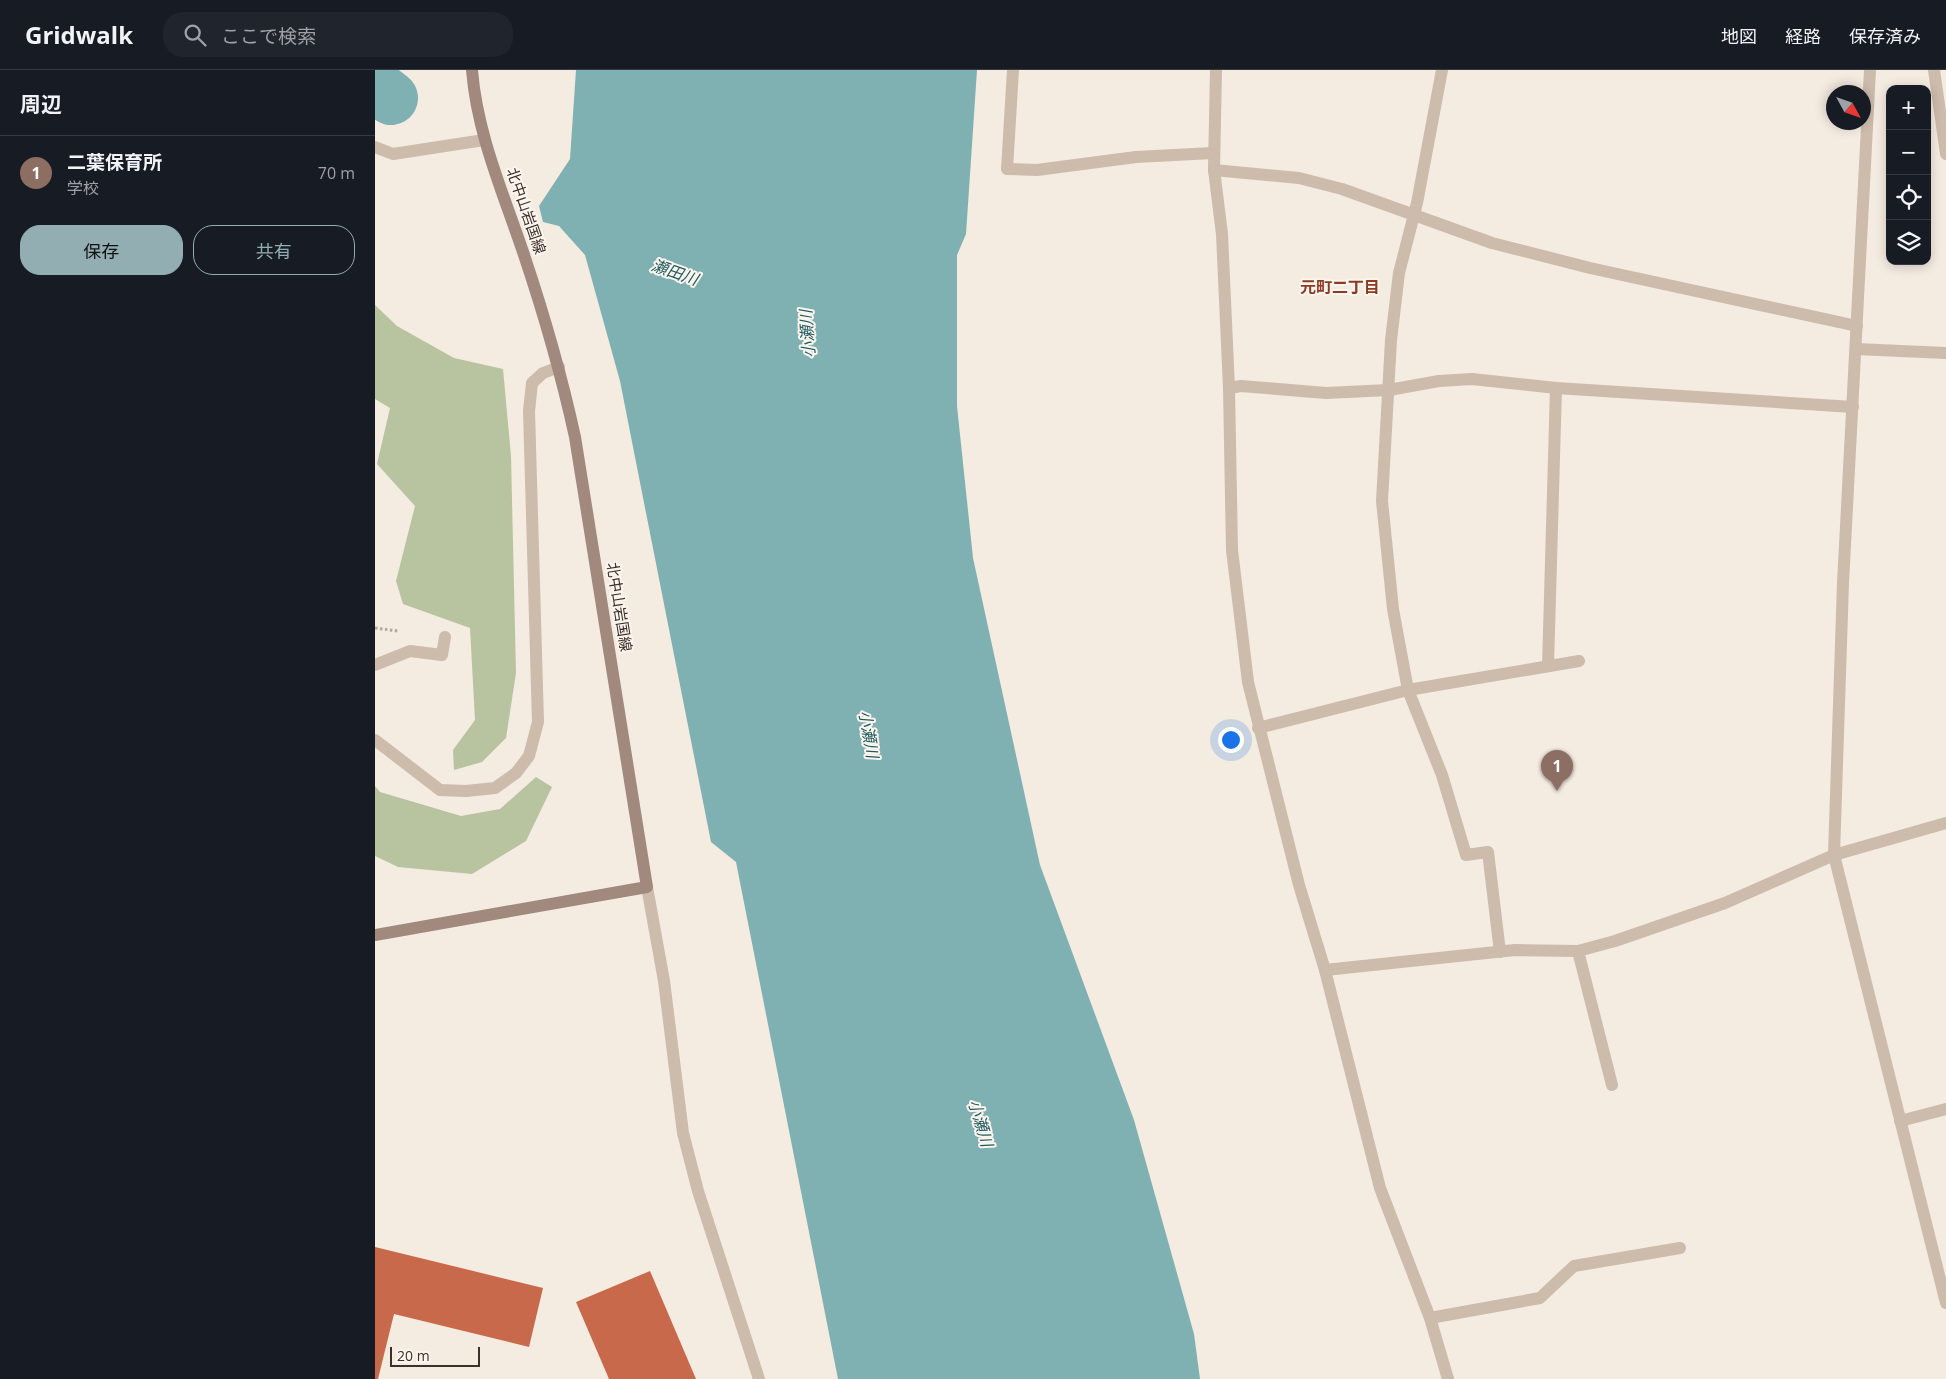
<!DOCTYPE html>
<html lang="ja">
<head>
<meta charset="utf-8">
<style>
  :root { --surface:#171b24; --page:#20242c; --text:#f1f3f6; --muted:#9ea1a6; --line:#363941; --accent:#92aeb2 }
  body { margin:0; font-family:"Open Sans","Noto Sans JP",sans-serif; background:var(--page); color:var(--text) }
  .controls { position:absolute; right:15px; top:15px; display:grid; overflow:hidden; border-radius:10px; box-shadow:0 2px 12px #0003 }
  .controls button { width:45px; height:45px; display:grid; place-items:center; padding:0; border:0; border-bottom:1px solid var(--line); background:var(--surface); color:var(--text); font:25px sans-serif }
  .compass { position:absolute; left:1451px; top:15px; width:45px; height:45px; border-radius:50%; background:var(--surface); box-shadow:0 2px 12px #0003; rotate:130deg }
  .scale { position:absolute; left:15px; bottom:12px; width:90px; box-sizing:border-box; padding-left:5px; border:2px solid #3b302b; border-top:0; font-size:14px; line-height:18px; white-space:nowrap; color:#3b302b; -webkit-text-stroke:4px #fbf5ee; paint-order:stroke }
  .you { position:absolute; left:855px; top:669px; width:18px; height:18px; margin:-12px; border:4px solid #fff; border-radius:50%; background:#1a73e8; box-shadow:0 0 0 8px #1a73e833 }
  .badge { display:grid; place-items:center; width:32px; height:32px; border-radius:50%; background:var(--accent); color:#fff; font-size:16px; font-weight:700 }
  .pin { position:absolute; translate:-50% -41px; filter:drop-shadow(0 1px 2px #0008) }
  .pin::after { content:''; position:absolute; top:26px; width:18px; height:15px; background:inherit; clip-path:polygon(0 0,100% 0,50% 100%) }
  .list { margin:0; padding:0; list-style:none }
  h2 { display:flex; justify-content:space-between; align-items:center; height:65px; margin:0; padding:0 20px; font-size:21px }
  h2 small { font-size:16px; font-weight:400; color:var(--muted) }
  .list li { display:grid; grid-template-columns:32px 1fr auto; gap:15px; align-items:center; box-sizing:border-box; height:75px; padding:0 20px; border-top:1px solid var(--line) }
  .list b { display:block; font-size:19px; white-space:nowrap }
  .list p { margin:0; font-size:16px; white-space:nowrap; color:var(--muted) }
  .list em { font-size:16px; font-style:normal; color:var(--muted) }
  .actions { display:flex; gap:10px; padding:15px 20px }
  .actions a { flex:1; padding:11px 0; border:1px solid var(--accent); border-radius:20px; text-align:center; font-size:18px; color:var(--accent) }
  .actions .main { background:var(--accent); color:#111 }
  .icon { flex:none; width:28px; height:28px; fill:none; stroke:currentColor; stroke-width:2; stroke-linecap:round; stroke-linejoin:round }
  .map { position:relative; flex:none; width:1571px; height:1309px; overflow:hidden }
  header { display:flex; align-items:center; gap:30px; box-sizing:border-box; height:70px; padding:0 25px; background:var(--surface); border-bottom:1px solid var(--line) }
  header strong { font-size:24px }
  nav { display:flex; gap:28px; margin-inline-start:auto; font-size:18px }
  .search { width:350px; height:45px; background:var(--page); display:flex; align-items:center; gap:12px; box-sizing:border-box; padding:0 18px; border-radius:20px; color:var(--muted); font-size:19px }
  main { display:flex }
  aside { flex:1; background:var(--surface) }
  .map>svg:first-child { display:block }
</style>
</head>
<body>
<header>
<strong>Gridwalk</strong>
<div class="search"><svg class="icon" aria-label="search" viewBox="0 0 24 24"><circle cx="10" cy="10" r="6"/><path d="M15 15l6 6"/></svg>ここで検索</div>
<nav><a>地図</a><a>経路</a><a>保存済み</a></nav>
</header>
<main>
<aside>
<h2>周辺<small></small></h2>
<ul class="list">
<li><span class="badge" style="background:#8d6e63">1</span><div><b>二葉保育所</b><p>学校</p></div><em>70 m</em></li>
</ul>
<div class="actions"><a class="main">保存</a><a>共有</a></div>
</aside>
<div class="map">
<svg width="1571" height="1309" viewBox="0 0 1571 1309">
  <rect width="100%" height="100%" fill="#f4ebe1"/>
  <!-- green -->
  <g fill="#b8c4a0">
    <polygon points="0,235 22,256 79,288 128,299 136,386 141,603 131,668 107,692 79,700 78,680 100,650 95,558 28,534 21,511 40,436 2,394 15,338 0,329"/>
    <polygon points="161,707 177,717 151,771 97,804 23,797 0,786 0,716 5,722 86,746 125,739"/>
  </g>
  <!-- water -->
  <polygon fill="#7fb0b2" points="201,0 602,0 591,164 582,185 582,336 598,488 665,795 759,1050 819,1264 825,1309 463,1309 361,792 336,772 245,311 210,185 184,156 168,152 164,136 195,89"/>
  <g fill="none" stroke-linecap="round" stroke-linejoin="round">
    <!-- river -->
    <polyline stroke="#7fb0b2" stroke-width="54" points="0,16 16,28"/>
  </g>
  <!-- building -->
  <g fill="#c8694b">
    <polygon points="0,1177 168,1218 154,1277 19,1244 3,1309 0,1309"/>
    <polygon points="275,1201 321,1309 234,1309 201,1232"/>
  </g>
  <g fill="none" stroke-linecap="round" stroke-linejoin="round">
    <!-- path -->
    <polyline stroke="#b9a596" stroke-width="3" stroke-dasharray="2.5 2.5" stroke-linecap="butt" points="0,558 23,561"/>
    <!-- service -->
    <g stroke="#cdbbac" stroke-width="12">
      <polyline points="0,595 35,581 67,585 70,567"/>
      <polyline points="0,670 65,720 91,721 120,718 141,703 154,686 163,652 154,341 157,313 168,303 184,297"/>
    </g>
    <!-- minor -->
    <g stroke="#cdbbac" stroke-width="12">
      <polyline points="638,0 632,99 662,100 761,87 838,83"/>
      <polyline points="841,0 839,100 847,164 854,318 857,480 873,612 924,815 950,900 1005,1118 1055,1248 1073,1309"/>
      <polyline points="1067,0 1042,133 1024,203 1016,270 1007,431 1018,539 1033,620 1067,705 1091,785 1113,782 1125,882"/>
      <polyline points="1495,0 1468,513 1459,785 1571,1233"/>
      <polyline points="839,100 924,108 967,119 1117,173 1215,198 1482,256"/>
      <polyline points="1481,279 1571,283"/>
      <polyline points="854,318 866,316 951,323 1014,320 1064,311 1097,309 1181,318 1478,337"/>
      <polyline points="1173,596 1181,318"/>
      <polyline points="883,658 1033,620 1204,591"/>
      <polyline points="1203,881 1237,1015"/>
      <polyline points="950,900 1140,880 1203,881 1240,871 1350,833 1459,785 1571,753"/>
      <polyline points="1525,1051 1571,1039"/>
      <polyline points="1055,1248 1165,1228 1199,1196 1305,1178"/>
    </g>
    <!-- tertiary -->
    <g stroke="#cdbbac" stroke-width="12">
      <polyline points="1559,0 1571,84"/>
      <polyline points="0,77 18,84 109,70"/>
      <polyline points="272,817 289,911 308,1063 323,1121 384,1309"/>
    </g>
    <!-- secondary -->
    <path stroke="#a18a7d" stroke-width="12" d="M0,865l272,-48 -72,-450c-14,-64 -32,-126 -53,-188 -20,-59 -45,-116 -50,-179"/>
  </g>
  <g text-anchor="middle" stroke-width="4" stroke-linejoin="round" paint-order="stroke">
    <!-- street labels -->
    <g font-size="15" fill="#3b302b" stroke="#fbf5ee">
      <text transform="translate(151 141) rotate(71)" y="5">北中山岩国線</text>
      <text transform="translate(244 537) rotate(81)" y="5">北中山岩国線</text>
    </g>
    <!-- water labels -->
    <g font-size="16" font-style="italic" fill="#1f5a5e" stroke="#fbf5ee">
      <text transform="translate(300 202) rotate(19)" y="6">瀬田川</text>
      <text transform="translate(432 264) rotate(-94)" y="6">小瀬川</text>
      <text transform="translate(494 664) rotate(80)" y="6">小瀬川</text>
      <text transform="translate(606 1053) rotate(73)" y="6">小瀬川</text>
    </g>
    <!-- neighbourhood labels -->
    <g font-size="16" font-weight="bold" fill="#8c3b22" stroke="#fbf5ee">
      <text x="965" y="223">元町二丁目</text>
    </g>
  </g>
</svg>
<div class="controls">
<button>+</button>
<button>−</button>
<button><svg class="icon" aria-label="locate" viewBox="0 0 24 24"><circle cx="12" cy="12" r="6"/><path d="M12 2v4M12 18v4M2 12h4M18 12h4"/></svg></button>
<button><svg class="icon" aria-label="layers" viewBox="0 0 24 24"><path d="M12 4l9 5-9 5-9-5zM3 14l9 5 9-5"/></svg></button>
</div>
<svg class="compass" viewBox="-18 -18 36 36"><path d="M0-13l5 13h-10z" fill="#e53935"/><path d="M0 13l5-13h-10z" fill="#9ea1a6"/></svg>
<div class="scale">20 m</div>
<div class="you"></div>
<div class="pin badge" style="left:1182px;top:721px;background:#8d6e63">1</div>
</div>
</main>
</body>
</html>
